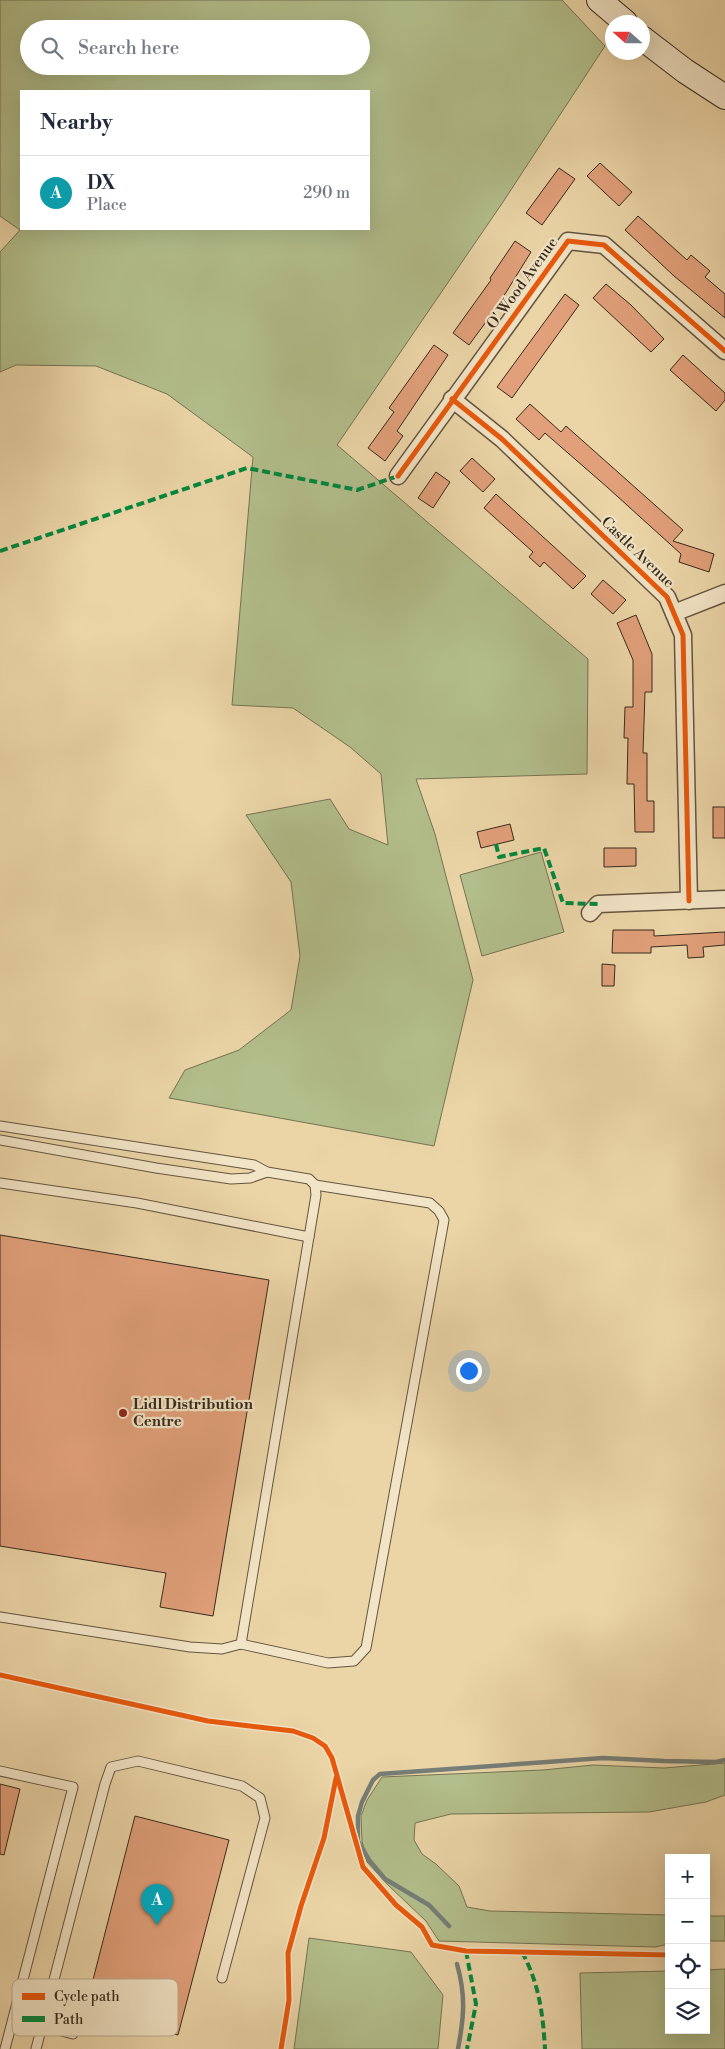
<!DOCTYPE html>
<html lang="en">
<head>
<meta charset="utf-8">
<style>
  :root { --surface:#fff; --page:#f2f2f3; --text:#1f2937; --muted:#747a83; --line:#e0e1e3; --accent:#0f766e }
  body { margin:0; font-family:"Libre Bodoni",serif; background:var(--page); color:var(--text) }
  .controls { position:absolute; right:15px; bottom:15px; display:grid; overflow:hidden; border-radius:0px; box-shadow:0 5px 20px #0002 }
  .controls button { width:45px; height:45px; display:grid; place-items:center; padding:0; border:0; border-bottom:1px solid var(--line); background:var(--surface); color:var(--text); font:25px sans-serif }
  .compass { position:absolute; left:605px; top:15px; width:45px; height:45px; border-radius:50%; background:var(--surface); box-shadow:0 5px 20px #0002; rotate:291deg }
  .you { position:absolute; left:468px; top:1370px; width:18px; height:18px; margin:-12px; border:4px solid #fff; border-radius:50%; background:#1a73e8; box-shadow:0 0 0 8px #1a73e833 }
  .badge { display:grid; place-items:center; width:32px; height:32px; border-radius:50%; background:var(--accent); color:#fff; font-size:16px; font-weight:700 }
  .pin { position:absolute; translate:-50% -41px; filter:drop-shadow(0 1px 2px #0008) }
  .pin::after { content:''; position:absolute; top:26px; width:18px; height:15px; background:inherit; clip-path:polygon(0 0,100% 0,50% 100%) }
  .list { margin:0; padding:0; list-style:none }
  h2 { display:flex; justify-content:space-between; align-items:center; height:65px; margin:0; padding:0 20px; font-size:21px }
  h2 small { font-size:16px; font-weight:400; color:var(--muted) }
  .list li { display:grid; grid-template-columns:32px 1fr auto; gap:15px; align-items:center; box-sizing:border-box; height:75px; padding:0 20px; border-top:1px solid var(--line) }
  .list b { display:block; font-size:19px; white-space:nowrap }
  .list p { margin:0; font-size:16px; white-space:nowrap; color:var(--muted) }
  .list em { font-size:16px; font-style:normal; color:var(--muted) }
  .icon { flex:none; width:28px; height:28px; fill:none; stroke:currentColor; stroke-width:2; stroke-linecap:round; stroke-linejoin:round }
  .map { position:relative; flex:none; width:725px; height:2049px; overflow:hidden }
  .search { position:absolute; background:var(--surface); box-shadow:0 5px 20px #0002; left:20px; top:20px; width:350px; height:55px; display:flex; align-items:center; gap:12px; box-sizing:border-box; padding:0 18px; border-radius:28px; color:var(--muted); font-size:19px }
  .panel { position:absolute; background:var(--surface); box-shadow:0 5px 20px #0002; left:20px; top:90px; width:350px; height:140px; border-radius:0px }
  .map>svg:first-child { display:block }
</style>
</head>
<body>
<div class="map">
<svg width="725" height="2049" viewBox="0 0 725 2049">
  <rect width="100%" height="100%" fill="#ebd5a7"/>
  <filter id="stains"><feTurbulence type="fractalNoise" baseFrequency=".004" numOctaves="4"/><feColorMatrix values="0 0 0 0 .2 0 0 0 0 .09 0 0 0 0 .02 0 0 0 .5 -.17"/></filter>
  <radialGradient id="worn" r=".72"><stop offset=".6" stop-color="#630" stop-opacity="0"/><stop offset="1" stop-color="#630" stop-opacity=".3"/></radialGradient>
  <!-- green -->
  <g fill="#b2be8b" stroke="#747454" fill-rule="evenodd">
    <path d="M0,0h562l43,46 -102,156 -166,243 251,214 -1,115 -171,5 19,55 38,146 -39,166 -265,-48 16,-28 54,-20 52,-40 9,-54 -9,-74 -45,-67 84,-16 19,30 39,16 -7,-71 -31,-27 -57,-39 -61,-3 21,-248 -86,-63 -71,-28 -80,-1 -16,7v-120l20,-22 -20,-14zM29,29h332v37h-332zM369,91v138h-348v-138z"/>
    <polygon points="541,852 564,932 482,956 460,875"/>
    <polygon points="725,1763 725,1795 706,1802 649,1812 451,1814 415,1823 414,1840 422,1854 436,1864 459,1886 467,1907 490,1911 669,1915 669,1944 655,1947 439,1941 426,1921 388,1885 367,1862 362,1841 361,1816 367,1800 382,1777 543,1770 593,1765 664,1768"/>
    <rect x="706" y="1916" width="19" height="25"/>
    <polygon points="309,1938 411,1952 443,1995 438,2049 294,2049"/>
    <polygon points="725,1969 725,2049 582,2049 580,1973 669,1971 669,2030 706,2030 706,1970"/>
  </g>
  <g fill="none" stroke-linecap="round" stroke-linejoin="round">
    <!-- stream -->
    <g stroke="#757e77" stroke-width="4.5">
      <polyline points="449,1926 429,1905 385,1879 369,1860 358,1841 358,1816 362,1802 373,1780 380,1774 603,1758 664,1761 716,1762 725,1760"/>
      <path d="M457,1964c9,32 7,53 1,85"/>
    </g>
  </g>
  <!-- building -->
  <g fill="#e1a07a" stroke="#372a1c">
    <polygon points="600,163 632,192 619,206 587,176"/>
    <polygon points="559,168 575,179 542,225 526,213"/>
    <polygon points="638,216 687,260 691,255 710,271 705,277 725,294 725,318 674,276 625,230"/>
    <polygon points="515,241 531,252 497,307 469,345 453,333 491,280 490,278"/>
    <polygon points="606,284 631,305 664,339 651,352 593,298"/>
    <polygon points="565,294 579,305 512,398 497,387"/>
    <polygon points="434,345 448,355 397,431 403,436 385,461 368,448 394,412 389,408"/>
    <polygon points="683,355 725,393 725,400 716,411 670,370"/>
    <polygon points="530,404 561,432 566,426 683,530 673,541 714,554 709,572 679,562 681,554 607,487 545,433 539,440 516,419"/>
    <polygon points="472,458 495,479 483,492 460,471"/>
    <polygon points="436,472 450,482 433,508 418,498"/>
    <polygon points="496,494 586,576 573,589 544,562 540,567 529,557 533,552 484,508"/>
    <polygon points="603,580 626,600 613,614 591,594"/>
    <polygon points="636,615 652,654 652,692 645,692 643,753 647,753 647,801 654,801 654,832 635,832 634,784 627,784 628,738 624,738 625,707 633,707 633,660 617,623"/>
    <rect x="713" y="807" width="12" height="31"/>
    <polygon points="510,824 514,840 481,848 477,832"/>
    <polygon points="604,848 636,848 636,866 604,867"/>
    <polygon points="613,930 654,930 654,936 725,932 725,945 703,947 704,957 688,958 687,945 651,947 651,953 612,953"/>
    <polygon points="602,964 615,965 614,986 602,986"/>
    <polygon points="0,1235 269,1280 213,1616 160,1607 166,1573 0,1546"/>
    <polygon points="0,1784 20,1789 4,1855 0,1854"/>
    <polygon points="135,1816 229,1840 178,2035 85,2011"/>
  </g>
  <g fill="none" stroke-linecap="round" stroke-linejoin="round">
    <defs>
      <g id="lane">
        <polyline points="0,1126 254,1165 267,1172 309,1179 315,1185 316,1195 241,1644"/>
        <polyline points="0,1140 156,1168 231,1179 250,1178 267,1172"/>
        <polyline points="0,1183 137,1203 309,1237"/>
        <polyline points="0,1617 190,1647 222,1649 241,1644 328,1663 354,1661 366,1648 444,1220 439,1211 430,1203 315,1185"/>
        <polyline points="0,1771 73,1787 5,2049"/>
        <polyline points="42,2026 73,2034"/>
        <polyline points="36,2049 105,1784 111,1767 138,1761 242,1786 260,1798 265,1818 222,1978"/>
      </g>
      <g id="street">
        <polyline points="452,399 502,439 667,597 683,635 689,901"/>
        <polyline points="398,476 568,241 604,245 725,351"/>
        <polyline points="674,613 725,593"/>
        <polyline points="590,913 598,904 725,899"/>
      </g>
      <g id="secondary">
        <polyline points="599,0 625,22"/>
        <polyline points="642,38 685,71 725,97"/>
      </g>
    </defs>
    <!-- lane casing -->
    <use href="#lane" stroke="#64553f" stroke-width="11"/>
    <!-- street casing -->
    <use href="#street" stroke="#64553f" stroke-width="19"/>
    <!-- secondary casing -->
    <use href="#secondary" stroke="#372a1c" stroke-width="26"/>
    <!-- lane -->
    <use href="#lane" stroke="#f2e4c6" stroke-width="9"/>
    <!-- street -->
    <use href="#street" stroke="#f2e4c6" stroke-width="16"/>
    <!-- secondary -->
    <use href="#secondary" stroke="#f2e4c6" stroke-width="24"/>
    <!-- quiet -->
    <g stroke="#00873e" stroke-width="4" stroke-dasharray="8 4" stroke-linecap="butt">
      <polyline points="0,551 247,468 357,490 398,476"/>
      <polyline points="496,844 499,857 544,848 563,903 598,904"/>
      <polyline points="466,1951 476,2004 467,2049"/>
      <path d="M522,1952c17,31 21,62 23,97"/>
    </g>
    <defs>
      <g id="cycleway">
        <polyline points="452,399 502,439 667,597 683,635 689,901"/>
        <polyline points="398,476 568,241 604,245 725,351"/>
        <polyline points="0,1675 208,1721 293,1731 313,1738 325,1746 332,1758 363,1867 396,1905 422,1927 432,1945 466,1951 669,1955"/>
        <polyline points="281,2049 289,2000 288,1953 301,1906 324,1838 336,1778"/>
      </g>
    </defs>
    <!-- cycleway casing -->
    <use href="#cycleway" stroke="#f2e4c6" stroke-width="8"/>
    <!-- cycleway -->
    <use href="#cycleway" stroke="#e8590c" stroke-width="5"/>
  </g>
  <!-- markers -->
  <circle fill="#8f2418" stroke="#f2e4c6" stroke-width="2" cx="123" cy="1413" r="5"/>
  <g text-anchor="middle" stroke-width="4.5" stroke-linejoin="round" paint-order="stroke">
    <!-- street labels -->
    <g font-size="15" fill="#372a1c" stroke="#f2e4c6">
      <text transform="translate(522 283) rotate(-54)" y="5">O' Wood Avenue</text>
      <text transform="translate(638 552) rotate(44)" y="5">Castle Avenue</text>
    </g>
    <!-- poi labels -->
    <g font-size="15" font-weight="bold" fill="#372a1c" stroke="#f2e4c6" text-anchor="start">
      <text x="133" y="1409">Lidl Distribution<tspan x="133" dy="17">Centre</tspan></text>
    </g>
  </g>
  <!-- legend -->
  <rect x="12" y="1979" width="166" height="57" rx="8" fill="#f2e4c6" stroke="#baac93" stroke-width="1"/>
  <rect x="22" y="1993" width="23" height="7" fill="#e8590c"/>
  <rect x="22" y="2016" width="23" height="6" fill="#00873e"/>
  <g font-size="14" fill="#372a1c">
    <text x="54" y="2001">Cycle path</text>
    <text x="54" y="2024">Path</text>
  </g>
  <rect width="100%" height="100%" filter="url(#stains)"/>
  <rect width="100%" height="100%" fill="url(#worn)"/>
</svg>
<div class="controls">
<button>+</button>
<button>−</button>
<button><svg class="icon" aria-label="locate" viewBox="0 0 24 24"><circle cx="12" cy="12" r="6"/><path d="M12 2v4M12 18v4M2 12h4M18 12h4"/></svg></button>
<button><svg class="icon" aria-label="layers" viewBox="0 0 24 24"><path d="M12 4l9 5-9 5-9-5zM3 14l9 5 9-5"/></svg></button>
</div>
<svg class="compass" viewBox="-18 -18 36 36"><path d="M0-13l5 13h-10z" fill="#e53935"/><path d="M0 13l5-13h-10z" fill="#747a83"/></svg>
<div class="you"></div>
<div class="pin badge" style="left:157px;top:1925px;background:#0f9aa8">A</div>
<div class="search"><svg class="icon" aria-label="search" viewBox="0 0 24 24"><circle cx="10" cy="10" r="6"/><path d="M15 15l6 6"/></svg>Search here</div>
<section class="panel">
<h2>Nearby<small></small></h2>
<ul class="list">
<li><span class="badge" style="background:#0f9aa8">A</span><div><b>DX</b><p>Place</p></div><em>290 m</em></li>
</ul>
</section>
</div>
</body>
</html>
